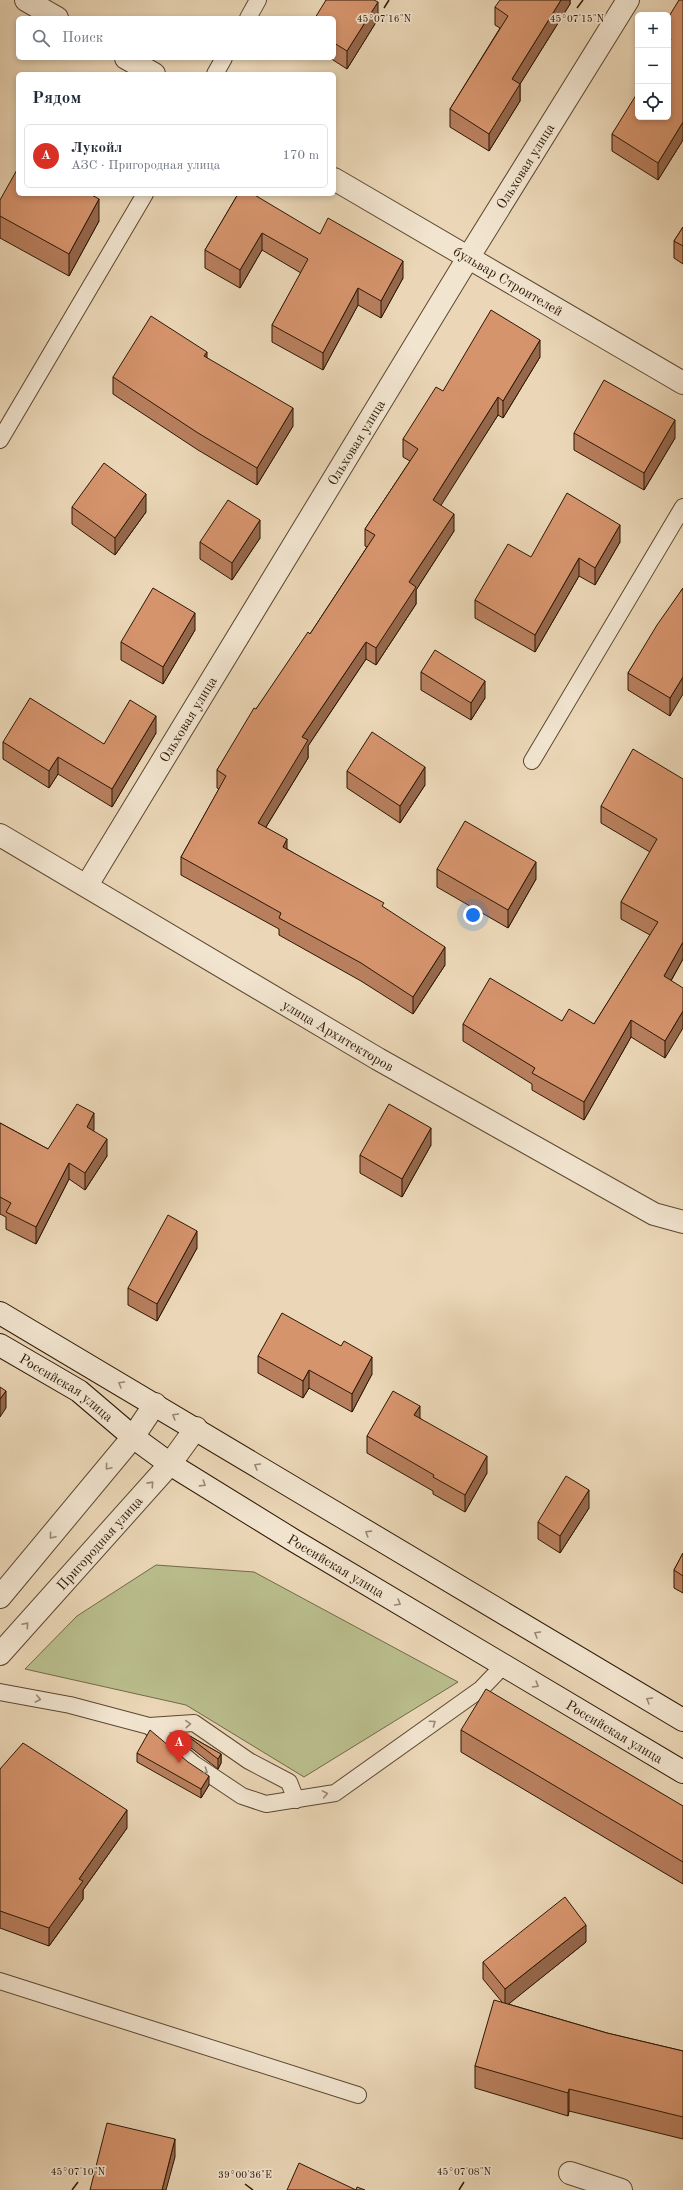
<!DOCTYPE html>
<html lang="ru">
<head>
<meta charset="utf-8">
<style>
  :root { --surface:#fff; --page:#f2f2f3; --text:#1f2937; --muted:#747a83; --line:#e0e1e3; --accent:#d93025 }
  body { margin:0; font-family:"Old Standard TT",serif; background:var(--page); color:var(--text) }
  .controls { position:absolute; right:12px; top:12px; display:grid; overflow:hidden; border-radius:6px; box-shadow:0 2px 6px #0003 }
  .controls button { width:36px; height:36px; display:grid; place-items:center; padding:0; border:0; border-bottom:1px solid var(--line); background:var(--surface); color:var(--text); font:20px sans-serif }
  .you { position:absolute; left:473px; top:915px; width:14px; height:14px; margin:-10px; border:3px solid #fff; border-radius:50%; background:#1a73e8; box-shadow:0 0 0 6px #1a73e833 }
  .badge { display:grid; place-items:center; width:26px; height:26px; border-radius:50%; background:var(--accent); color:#fff; font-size:13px; font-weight:700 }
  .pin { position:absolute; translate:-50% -33px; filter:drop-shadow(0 1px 2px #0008) }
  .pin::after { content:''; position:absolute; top:21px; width:14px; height:12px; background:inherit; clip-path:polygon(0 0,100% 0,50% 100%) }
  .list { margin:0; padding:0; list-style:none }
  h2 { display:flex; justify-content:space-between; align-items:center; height:52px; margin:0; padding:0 16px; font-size:17px }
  h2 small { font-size:13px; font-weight:400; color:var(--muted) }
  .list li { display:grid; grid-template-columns:26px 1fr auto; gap:12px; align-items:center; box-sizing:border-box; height:64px; margin:0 8px 8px; padding:0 8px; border:1px solid var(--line); border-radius:6px }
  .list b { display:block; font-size:15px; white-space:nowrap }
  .list p { margin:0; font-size:13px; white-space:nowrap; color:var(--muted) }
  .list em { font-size:13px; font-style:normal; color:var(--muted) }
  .icon { flex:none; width:22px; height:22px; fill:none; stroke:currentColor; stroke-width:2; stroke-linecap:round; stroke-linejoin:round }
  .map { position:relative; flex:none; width:683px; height:2190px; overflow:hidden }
  .search { position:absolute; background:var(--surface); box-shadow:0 2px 6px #0003; left:16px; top:16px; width:320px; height:44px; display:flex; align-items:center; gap:10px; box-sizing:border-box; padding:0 14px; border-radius:6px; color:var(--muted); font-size:15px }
  .panel { position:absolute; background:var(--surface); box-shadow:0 2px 6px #0003; left:16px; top:72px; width:320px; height:124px; border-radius:6px }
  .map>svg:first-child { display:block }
</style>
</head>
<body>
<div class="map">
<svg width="683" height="2190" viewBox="0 0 683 2190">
  <rect width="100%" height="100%" fill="#ebd7b7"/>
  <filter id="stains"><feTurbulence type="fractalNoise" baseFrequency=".005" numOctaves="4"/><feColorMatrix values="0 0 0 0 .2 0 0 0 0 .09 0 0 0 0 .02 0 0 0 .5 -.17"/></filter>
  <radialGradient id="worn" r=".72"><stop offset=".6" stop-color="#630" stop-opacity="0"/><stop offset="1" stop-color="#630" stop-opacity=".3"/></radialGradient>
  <!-- green -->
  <polygon fill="#babe8d" stroke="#736a48" points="156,1565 254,1572 458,1682 304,1777 186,1705 25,1669 77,1616"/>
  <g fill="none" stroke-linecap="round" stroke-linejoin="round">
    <defs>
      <g id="service">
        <polyline points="248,18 258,0"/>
        <polyline points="215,74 224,58"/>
        <polyline points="0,440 145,194"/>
        <polyline points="532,761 683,507"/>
        <polyline points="0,1692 70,1705 149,1726 194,1764 242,1796 266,1804 335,1793 481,1689 503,1666"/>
        <polyline points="149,1726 194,1723 249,1761 289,1782 296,1800"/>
        <polyline points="0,1981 358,2095"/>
      </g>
      <g id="minor">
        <polyline points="26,0 57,18"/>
        <polyline points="126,58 154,74"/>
        <path id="s1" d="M334,179l349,204"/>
        <path id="s2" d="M0,835l378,224 276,155 29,8"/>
        <path id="s3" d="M87,885l381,-627 160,-258"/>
        <polyline points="570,2173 621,2190"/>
      </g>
      <g id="tertiary">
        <polyline points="0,1597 133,1437 155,1404"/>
        <path id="s4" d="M0,1654l170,-190 26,-36"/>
      </g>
      <g id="secondary">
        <path d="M0,1313c228,135 455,272 683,407"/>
        <path id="s5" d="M0,1345l79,46 54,46 37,27 123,76 390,232"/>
      </g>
    </defs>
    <!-- service casing -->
    <use href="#service" stroke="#5c4731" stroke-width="18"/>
    <!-- minor casing -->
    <use href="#minor" stroke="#5c4731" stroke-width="24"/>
    <!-- tertiary casing -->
    <use href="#tertiary" stroke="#5c4731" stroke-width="24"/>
    <!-- secondary casing -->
    <use href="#secondary" stroke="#2c1704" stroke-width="24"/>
    <!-- service -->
    <use href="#service" stroke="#f2e5d0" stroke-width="16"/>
    <!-- minor -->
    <use href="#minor" stroke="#f2e5d0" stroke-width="22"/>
    <!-- tertiary -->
    <use href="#tertiary" stroke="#f2e5d0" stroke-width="22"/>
    <!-- secondary -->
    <use href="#secondary" stroke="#f2e5d0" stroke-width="22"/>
  </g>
  <!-- wall -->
  <g fill="#b87f5e" stroke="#2c1704">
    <polygon points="570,0 570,4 520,84 520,101 489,151 450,127 450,109 500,28 495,25 495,7"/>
    <polygon points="683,0 683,140 658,180 612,151 612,134 668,117 668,18"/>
    <polygon points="334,18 378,19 347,69 330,58 334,58"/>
    <polygon points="238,194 320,234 403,278 381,318 358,305 323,370 272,342 272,325 301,273 262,250 240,288 205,268 205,250"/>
    <polygon points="0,200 99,221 69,276 0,238"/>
    <polygon points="683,227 683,264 674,258 674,241"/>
    <polygon points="540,357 503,418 498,415 440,505 454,531 416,590 416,604 376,665 366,659 308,746 308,758 266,827 287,849 384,908 445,965 413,1014 361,981 279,935 279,929 181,875 181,857 219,789 217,788 217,770 256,709 310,634 367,547 365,546 365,529 410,461 403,457 403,439 443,391"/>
    <polygon points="207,358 293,426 257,485 198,450 113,394 113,377"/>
    <polygon points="574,433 675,438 644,490 574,450"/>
    <polygon points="72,507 146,512 115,555 72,524"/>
    <polygon points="260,538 232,580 200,559 200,542"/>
    <polygon points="620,542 595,585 579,576 535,652 475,618 475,600"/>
    <polygon points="683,588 670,716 628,690 628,673"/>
    <polygon points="195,630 163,684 121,660 121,642"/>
    <polygon points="421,672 485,698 471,720 421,690"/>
    <polygon points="156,733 112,807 58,774 49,788 3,759 3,742 104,744"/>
    <polygon points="347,771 425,785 400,823 347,788"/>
    <polygon points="683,779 683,959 671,981 665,1058 631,1037 584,1120 532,1090 532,1084 463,1041 463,1024 562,1021 594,1024 650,935 621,919 621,902 650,852 601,823 601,806"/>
    <polygon points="437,869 536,879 508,928 437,887"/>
    <polygon points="0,1123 48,1149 94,1130 93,1131 107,1156 85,1190 69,1179 36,1244 6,1229 6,1217 0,1214"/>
    <polygon points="431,1145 402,1197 360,1173 360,1155"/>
    <polygon points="197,1248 157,1321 128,1305 128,1288"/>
    <polygon points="258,1356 372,1374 352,1412 309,1388 303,1398 258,1373"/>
    <polygon points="420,1418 487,1473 465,1512 433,1494 433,1491 367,1453 367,1436"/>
    <polygon points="589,1508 560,1553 538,1539 538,1522"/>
    <polygon points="683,1553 683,1593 674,1588 674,1570"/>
    <polygon points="461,1730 683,1806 683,1884 461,1752"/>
    <polygon points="181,1731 221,1754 221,1763 218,1769 181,1740"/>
    <polygon points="137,1753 209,1785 201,1798 137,1762"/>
    <polygon points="0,1769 127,1828 83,1890 83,1899 49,1946 0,1928"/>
    <polygon points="586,1942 508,2004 607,2033 683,2051 683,2139 569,2111 568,2116 475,2088 475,2066 502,2002 483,1979 483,1962"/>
  </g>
  <!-- shaded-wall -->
  <g fill="#96684c" stroke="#2c1704">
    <polygon points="561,0 570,0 570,4 520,84 520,101 489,151 489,134 512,79"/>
    <polygon points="378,2 378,19 347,69 347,51"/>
    <polygon points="683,122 683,140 658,180 658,163"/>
    <polygon points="99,199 99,221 69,276 69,254"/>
    <polygon points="262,233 262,250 240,288 240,270"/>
    <polygon points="403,261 403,278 381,318 381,301"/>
    <polygon points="358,288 358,305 323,370 323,353"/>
    <polygon points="540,340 540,357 503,418 503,401"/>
    <polygon points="207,352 207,369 204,356"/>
    <polygon points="498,397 498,415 433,518 433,500"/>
    <polygon points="293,408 293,426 257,485 257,468"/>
    <polygon points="675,420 675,438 644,490 644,473"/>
    <polygon points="146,494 146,512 115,555 115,538"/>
    <polygon points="454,514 454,531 416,590 416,604 376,665 376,648 409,582"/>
    <polygon points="260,520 260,538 232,580 232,563"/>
    <polygon points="620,525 620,542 595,585 595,568"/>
    <polygon points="579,558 579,576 535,652 535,635"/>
    <polygon points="195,613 195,630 163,684 163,667"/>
    <polygon points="366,642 366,659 308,746 308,758 258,840 258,823 302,737"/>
    <polygon points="683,677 683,694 670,716 670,698"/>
    <polygon points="485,681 485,698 471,720 471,703"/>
    <polygon points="156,716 156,733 112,807 112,789"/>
    <polygon points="58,757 58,774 49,788 49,771"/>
    <polygon points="425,767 425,785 400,823 400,806"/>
    <polygon points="287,839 287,856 283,847"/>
    <polygon points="536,862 536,879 508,928 508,910"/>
    <polygon points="683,942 683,959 664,993 664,976"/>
    <polygon points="445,947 445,965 413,1014 413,997"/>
    <polygon points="683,1011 683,1028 665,1058 665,1041"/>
    <polygon points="631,1020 631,1037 584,1120 584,1102"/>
    <polygon points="94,1113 94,1130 87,1143 87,1127"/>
    <polygon points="431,1128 431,1145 402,1197 402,1179"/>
    <polygon points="107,1139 107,1156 85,1190 85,1173"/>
    <polygon points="69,1163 69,1179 36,1244 36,1227"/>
    <polygon points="197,1231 197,1248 157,1321 157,1304"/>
    <polygon points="372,1357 372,1374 352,1412 352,1394"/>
    <polygon points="309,1370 309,1388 303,1398 303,1381"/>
    <polygon points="6,1391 6,1408 0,1417 0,1399"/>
    <polygon points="420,1406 420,1423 414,1415"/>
    <polygon points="487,1456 487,1473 465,1512 465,1495"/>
    <polygon points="589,1490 589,1508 560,1553 560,1536"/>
    <polygon points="221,1754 221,1763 218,1769 218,1759"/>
    <polygon points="209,1776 209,1785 201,1798 201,1789"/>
    <polygon points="127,1810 127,1828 83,1890 83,1899 49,1946 49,1928 79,1879"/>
    <polygon points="586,1925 586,1942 505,2007 505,1989"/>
    <polygon points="569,2089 569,2111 568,2116 568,2093"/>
    <polygon points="175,2139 175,2157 166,2190 162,2190"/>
  </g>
  <!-- building -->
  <g fill="#d6946d" stroke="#2c1704">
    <polygon points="326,0 374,0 378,2 347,51 334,43 334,18 315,18"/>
    <polygon points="500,0 561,0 512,79 520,84 489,134 450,109 508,16 495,7"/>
    <polygon points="679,0 683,0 683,122 658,163 612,134 638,92 638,117 668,117 668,45 671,39 668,37 668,18"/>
    <polygon points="18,168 18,194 90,194 99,199 69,254 0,216 0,200"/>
    <polygon points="238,194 253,194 320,234 328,218 403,261 381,301 358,288 323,353 272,325 308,259 262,233 240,270 205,250"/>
    <polygon points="683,227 683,246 674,241"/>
    <polygon points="491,310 540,340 503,401 498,397 433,500 454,514 409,582 416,587 376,648 366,642 302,737 308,740 258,823 287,839 283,847 384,903 382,906 445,947 413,997 361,963 279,918 281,913 181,857 226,776 217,770 254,708 256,709 308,632 310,634 375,535 365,529 418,449 403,439 436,387 443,391"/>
    <polygon points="151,316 207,352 204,356 293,408 257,468 198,433 113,377"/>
    <polygon points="604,380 675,420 644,473 574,433"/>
    <polygon points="104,463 146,494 115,538 72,507"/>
    <polygon points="567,493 620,525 595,568 579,558 535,635 475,600 508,544 531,557"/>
    <polygon points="228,500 260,520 232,563 200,542"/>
    <polygon points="153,588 195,613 163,667 121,642"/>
    <polygon points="683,588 683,677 670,698 628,673 657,625"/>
    <polygon points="435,650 485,681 471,703 421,672"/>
    <polygon points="30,698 104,744 130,700 156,716 112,789 58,757 49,771 3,742"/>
    <polygon points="372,732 425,767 400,806 347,771"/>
    <polygon points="633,749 683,779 683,942 664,976 683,988 683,1011 665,1041 631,1020 584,1102 532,1073 535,1068 463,1024 490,978 562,1021 569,1009 594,1024 658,922 621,902 657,839 601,806"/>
    <polygon points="465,821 536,862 508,910 437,869"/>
    <polygon points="77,1104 94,1113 87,1127 107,1139 85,1173 69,1163 36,1227 6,1212 11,1203 0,1197 0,1123 48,1149"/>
    <polygon points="389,1104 431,1128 402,1179 360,1155"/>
    <polygon points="168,1215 197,1231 157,1304 128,1288"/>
    <polygon points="282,1313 341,1346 344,1341 372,1357 352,1394 309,1370 303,1381 258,1356"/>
    <polygon points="0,1387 6,1391 0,1399"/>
    <polygon points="393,1391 420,1406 414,1415 487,1456 465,1495 433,1477 434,1475 367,1436"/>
    <polygon points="566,1476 589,1490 560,1536 538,1522"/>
    <polygon points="683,1553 683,1576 674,1570"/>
    <polygon points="486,1689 683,1806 683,1862 461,1730"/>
    <polygon points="150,1730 188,1762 209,1776 201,1789 137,1753"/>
    <polygon points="181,1731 221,1754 218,1759"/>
    <polygon points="23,1743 127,1810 79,1879 83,1881 49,1928 0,1911 0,1769"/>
    <polygon points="565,1897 586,1925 505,1989 483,1962"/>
    <polygon points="494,2000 607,2033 683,2051 683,2117 569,2089 568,2093 475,2066"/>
    <polygon points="107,2123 175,2139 162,2190 90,2190"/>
    <polygon points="299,2163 356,2190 357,2187 365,2190 287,2190"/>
  </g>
  <!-- one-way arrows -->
  <defs><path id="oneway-chevron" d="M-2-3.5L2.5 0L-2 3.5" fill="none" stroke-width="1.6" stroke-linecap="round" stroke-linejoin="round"/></defs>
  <g stroke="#998874">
    <use href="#oneway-chevron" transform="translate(121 1384) rotate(-150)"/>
    <use href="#oneway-chevron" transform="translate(175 1416) rotate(-149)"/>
    <use href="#oneway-chevron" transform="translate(257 1466) rotate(-149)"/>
    <use href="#oneway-chevron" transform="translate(108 1467) rotate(130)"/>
    <use href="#oneway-chevron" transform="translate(151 1484) rotate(-48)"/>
    <use href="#oneway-chevron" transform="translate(203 1484) rotate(32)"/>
    <use href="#oneway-chevron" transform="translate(368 1533) rotate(-148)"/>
    <use href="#oneway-chevron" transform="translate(52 1536) rotate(130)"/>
    <use href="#oneway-chevron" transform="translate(398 1603) rotate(31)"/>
    <use href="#oneway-chevron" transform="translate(26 1625) rotate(-49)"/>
    <use href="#oneway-chevron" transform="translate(537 1634) rotate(-150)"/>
    <use href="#oneway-chevron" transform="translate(536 1685) rotate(31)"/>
    <use href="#oneway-chevron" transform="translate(38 1699) rotate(11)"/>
    <use href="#oneway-chevron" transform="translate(649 1700) rotate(-150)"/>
    <use href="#oneway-chevron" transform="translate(433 1723) rotate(-35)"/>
    <use href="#oneway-chevron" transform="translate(188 1724) rotate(-3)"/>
    <use href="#oneway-chevron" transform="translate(205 1771) rotate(34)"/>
    <use href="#oneway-chevron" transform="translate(325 1794) rotate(-10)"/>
  </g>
  <!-- ticks -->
  <path fill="none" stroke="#2c1704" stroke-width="1.5" d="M384,8l5,-8M577,8l6,-8M245,2184l8,6M72,2190l6,-8M459,2190l5,-8"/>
  <g text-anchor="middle" stroke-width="3.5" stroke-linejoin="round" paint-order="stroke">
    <!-- street labels -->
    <g font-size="14" fill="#2c1704" stroke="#f2e5d0">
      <text dy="5" stroke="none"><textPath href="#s3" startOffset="842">Ольховая улица</textPath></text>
      <text dy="5" stroke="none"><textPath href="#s1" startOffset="202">бульвар Строителей</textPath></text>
      <text dy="5" stroke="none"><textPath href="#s3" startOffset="518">Ольховая улица</textPath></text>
      <text dy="5" stroke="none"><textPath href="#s3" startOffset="194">Ольховая улица</textPath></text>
      <text dy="5" stroke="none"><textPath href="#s2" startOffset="393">улица Архитекторов</textPath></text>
      <text dy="5" stroke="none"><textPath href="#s5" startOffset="79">Российская улица</textPath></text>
      <text dy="5" stroke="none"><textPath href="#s4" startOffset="149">Пригородная улица</textPath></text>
      <text dy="5" stroke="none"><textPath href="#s5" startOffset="403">Российская улица</textPath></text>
      <text dy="5" stroke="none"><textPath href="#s5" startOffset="727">Российская улица</textPath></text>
    </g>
  </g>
  <g font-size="10" text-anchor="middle" fill="#2c1704" stroke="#f2e5d0" stroke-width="3.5" stroke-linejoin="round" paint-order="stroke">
    <text x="384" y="22">45°07'16"N</text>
    <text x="577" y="22">45°07'15"N</text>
    <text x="78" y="2175">45°07'10"N</text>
    <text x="464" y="2175">45°07'08"N</text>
    <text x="245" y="2178">39°00'36"E</text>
  </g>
  <rect width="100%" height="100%" filter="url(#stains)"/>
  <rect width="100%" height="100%" fill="url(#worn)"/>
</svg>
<div class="controls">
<button>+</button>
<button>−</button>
<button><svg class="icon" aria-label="locate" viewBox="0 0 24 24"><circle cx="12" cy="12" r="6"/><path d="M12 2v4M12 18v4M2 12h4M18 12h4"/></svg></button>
</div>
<div class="you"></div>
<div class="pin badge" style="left:179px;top:1763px">A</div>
<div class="search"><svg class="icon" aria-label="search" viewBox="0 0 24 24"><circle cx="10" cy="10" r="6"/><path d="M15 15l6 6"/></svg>Поиск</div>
<section class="panel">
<h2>Рядом<small></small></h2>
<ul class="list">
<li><span class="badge">A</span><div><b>Лукойл</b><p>АЗС · Пригородная улица</p></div><em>170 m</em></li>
</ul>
</section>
</div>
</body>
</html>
